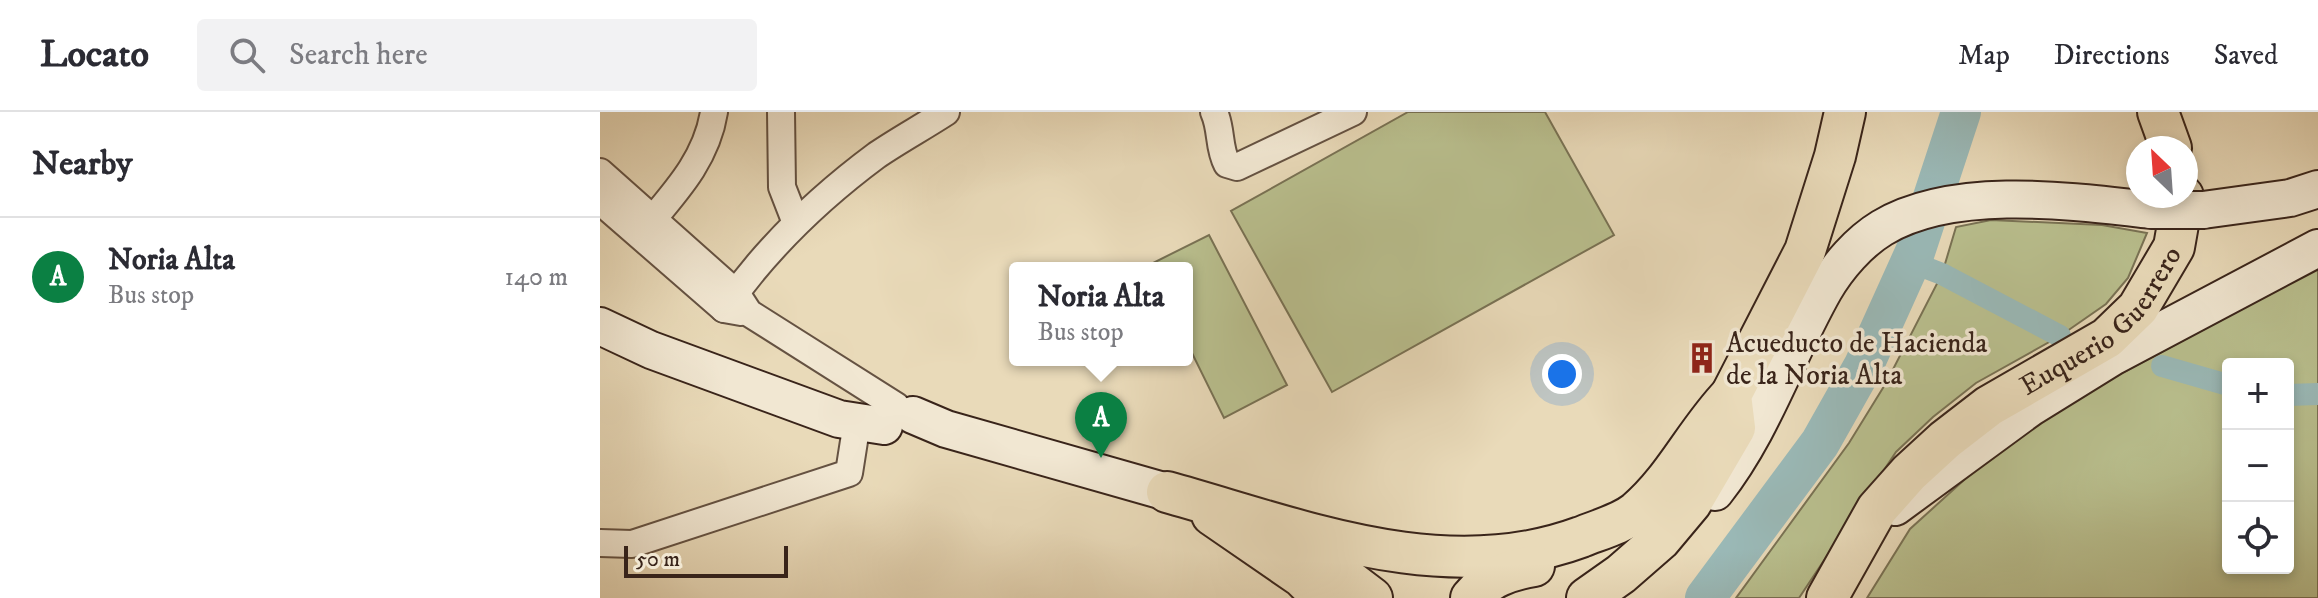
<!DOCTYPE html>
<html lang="en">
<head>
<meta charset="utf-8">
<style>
  :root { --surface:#fff; --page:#f2f2f3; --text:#2b2b33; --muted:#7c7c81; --line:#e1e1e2; --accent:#0b8043 }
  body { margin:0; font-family:"IM FELL DW Pica",serif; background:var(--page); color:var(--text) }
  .controls { position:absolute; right:24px; bottom:24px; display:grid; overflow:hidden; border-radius:8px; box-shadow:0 4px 12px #0003 }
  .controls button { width:72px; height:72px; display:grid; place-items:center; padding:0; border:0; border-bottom:2px solid var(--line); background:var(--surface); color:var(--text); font:40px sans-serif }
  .compass { position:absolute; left:1526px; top:24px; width:72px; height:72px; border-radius:50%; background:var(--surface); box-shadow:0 4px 12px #0003; rotate:335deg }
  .scale { position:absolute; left:24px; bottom:20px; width:164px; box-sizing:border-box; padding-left:8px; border:4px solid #39241a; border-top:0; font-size:22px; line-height:28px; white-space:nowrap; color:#39241a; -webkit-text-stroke:6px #f1e7d2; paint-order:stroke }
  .you { position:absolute; left:962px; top:262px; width:28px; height:28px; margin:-20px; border:6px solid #fff; border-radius:50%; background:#1a73e8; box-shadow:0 0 0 12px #1a73e833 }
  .badge { display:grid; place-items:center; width:52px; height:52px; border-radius:50%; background:var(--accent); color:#fff; font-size:26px; font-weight:700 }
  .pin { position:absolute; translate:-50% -66px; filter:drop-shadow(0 2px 4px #0008) }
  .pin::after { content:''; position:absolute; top:42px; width:28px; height:24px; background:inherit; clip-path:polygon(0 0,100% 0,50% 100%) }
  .popup { position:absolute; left:409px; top:150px; width:184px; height:104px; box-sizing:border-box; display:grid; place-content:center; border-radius:8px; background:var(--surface); filter:drop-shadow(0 2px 6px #0005); font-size:26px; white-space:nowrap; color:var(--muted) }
  .popup b { font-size:30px; color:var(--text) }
  .popup::after { content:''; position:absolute; left:50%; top:100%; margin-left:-16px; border:16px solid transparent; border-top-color:var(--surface) }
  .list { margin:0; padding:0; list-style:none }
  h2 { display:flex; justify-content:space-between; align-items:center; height:104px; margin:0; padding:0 32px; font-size:34px }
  h2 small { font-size:26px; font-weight:400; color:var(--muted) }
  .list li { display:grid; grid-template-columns:52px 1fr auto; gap:24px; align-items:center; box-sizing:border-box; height:120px; padding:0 32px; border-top:2px solid var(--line) }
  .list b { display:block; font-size:30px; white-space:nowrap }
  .list p { margin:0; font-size:26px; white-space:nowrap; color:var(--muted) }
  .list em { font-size:26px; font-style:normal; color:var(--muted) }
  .icon { flex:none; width:44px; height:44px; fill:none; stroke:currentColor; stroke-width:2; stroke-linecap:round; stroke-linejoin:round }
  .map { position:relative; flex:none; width:1718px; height:486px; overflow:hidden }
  header { display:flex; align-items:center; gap:48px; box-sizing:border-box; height:112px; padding:0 40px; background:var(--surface); border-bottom:2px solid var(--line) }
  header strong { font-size:38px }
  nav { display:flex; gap:44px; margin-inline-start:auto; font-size:28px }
  .search { width:560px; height:72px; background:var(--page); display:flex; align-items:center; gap:20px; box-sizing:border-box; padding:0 28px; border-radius:8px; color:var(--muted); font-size:30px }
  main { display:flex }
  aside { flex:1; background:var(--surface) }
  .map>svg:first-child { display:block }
</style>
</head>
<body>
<header>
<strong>Locato</strong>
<div class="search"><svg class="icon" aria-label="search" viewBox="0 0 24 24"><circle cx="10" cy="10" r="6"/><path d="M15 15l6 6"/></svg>Search here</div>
<nav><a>Map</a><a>Directions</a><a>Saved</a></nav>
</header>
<main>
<aside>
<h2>Nearby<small></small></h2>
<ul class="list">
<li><span class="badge">A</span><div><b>Noria Alta</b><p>Bus stop</p></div><em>140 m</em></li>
</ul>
</aside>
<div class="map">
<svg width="1718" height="486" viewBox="0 0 1718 486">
  <rect width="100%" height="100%" fill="#e9dab9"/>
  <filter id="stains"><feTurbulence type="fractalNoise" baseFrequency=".0025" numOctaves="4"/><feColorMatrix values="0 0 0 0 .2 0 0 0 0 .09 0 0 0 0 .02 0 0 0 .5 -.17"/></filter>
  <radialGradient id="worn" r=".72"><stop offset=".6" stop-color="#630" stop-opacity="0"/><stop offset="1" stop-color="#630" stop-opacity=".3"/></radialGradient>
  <!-- green -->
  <g fill="#b9bf8e" stroke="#797254" stroke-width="2" fill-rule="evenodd">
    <polygon points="808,0 945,0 1014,123 732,280 631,99"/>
    <polygon points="1391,108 1502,113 1547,121 1528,166 1506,192 1460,224 1376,271 1333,305 1296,340 1199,486 1136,486 1249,331 1286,271 1342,162 1356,115"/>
    <polygon points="609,123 687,273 624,306 587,231 587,156 550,156 549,153"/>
    <path d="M1718,156v330h-451l43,-69 97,-88 76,-47zM1628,252h60v204h-60z"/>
  </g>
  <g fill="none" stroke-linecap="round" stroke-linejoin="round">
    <!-- canal -->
    <g stroke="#9ab9b7" stroke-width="22">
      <polyline points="1311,150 1342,162 1460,224"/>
      <polyline points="1562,254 1628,273"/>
      <polyline points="1688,283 1718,282"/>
    </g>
    <!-- river -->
    <polyline stroke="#9ab9b7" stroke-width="40" points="1105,486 1220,331 1264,253 1315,140 1361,0"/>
    <defs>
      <g id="street">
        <polyline points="181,0 182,75 196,111"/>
        <path d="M614,0c8,17 4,35 13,52l10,3 116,-55"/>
        <polyline points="0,60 136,181 149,201 296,294"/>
        <polyline points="0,89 124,197 141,200"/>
        <path d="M52,108c28,-33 55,-64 62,-108"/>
        <path d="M124,197c41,-59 95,-111 153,-154 22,-15 46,-28 69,-43"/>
        <polyline points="0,431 32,432 249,361 257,310"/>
      </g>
      <g id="secondary">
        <polyline points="1603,98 1690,86 1718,77"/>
        <polyline points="0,214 51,238 239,307 284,314"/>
        <polyline points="313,303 346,317 567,380"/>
        <path d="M1115,380c48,-61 71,-135 109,-202 14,-24 35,-48 58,-62 72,-43 189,-27 269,-18"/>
        <polyline points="1295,395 1430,296 1514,244 1718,136"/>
      </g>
      <g id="primary">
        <polyline points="1558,0 1571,36"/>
        <path d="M567,380c133,37 276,96 414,45 17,-7 40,-13 55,-25 39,-33 60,-81 95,-117"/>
        <polyline points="612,403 702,465 723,486"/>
        <polyline points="686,426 710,439 772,486"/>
        <path d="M871,486c16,-20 38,-28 63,-32"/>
        <polyline points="987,486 1021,462 1060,428 1091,391 1135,316 1131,283 1205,139 1235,44 1245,0"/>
        <path id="s1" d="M1227,486l50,-89 32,-36 36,-33 44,-34 118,-68 31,-30 36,-61 9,-51"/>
      </g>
    </defs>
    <!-- street casing -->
    <use href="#street" stroke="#655242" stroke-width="30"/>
    <!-- secondary casing -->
    <use href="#secondary" stroke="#39241a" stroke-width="40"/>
    <!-- primary casing -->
    <use href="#primary" stroke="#39241a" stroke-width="44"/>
    <!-- street -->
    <use href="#street" stroke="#f1e7d2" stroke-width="26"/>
    <!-- secondary -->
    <use href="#secondary" stroke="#f1e7d2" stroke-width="36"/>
    <!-- primary -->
    <use href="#primary" stroke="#e9dab9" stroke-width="40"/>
    <defs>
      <polyline id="secondary-bridge" points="1551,98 1603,98"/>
    </defs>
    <!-- secondary-bridge casing -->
    <use href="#secondary-bridge" stroke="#39241a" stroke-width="40" stroke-linecap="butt"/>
    <!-- secondary-bridge -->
    <use href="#secondary-bridge" stroke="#f1e7d2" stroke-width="36"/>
  </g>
  <!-- icons -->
  <defs>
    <symbol id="building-bare" viewBox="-9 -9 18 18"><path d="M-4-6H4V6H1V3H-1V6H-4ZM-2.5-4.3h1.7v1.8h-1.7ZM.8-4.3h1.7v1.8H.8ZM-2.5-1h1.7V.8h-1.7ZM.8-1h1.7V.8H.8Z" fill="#8f2418" stroke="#f1e7d2" stroke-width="2.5" paint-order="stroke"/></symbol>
  </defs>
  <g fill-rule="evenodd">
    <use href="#building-bare" x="1080" y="224" width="44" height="44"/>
  </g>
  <g text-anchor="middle" stroke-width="7" stroke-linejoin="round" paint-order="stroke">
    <!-- street labels -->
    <g font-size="28" fill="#39241a" stroke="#f1e7d2">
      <text dy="10" stroke="none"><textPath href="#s1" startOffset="398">Euquerio Guerrero</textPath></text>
    </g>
    <!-- poi labels -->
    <g font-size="28" fill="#39241a" stroke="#f1e7d2" text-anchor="start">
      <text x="1126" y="240">Acueducto de Hacienda<tspan x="1126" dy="32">de la Noria Alta</tspan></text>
    </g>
  </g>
  <rect width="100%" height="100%" filter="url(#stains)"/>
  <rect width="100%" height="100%" fill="url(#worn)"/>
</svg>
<div class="controls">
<button>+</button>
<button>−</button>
<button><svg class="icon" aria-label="locate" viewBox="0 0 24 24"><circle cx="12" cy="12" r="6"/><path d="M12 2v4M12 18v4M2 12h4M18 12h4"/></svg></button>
</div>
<svg class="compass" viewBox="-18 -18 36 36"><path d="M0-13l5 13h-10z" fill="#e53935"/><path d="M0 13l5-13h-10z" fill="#7c7c81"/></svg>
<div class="scale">50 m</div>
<div class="you"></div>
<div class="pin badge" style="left:501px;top:346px">A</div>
<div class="popup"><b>Noria Alta</b>Bus stop</div>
</div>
</main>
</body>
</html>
